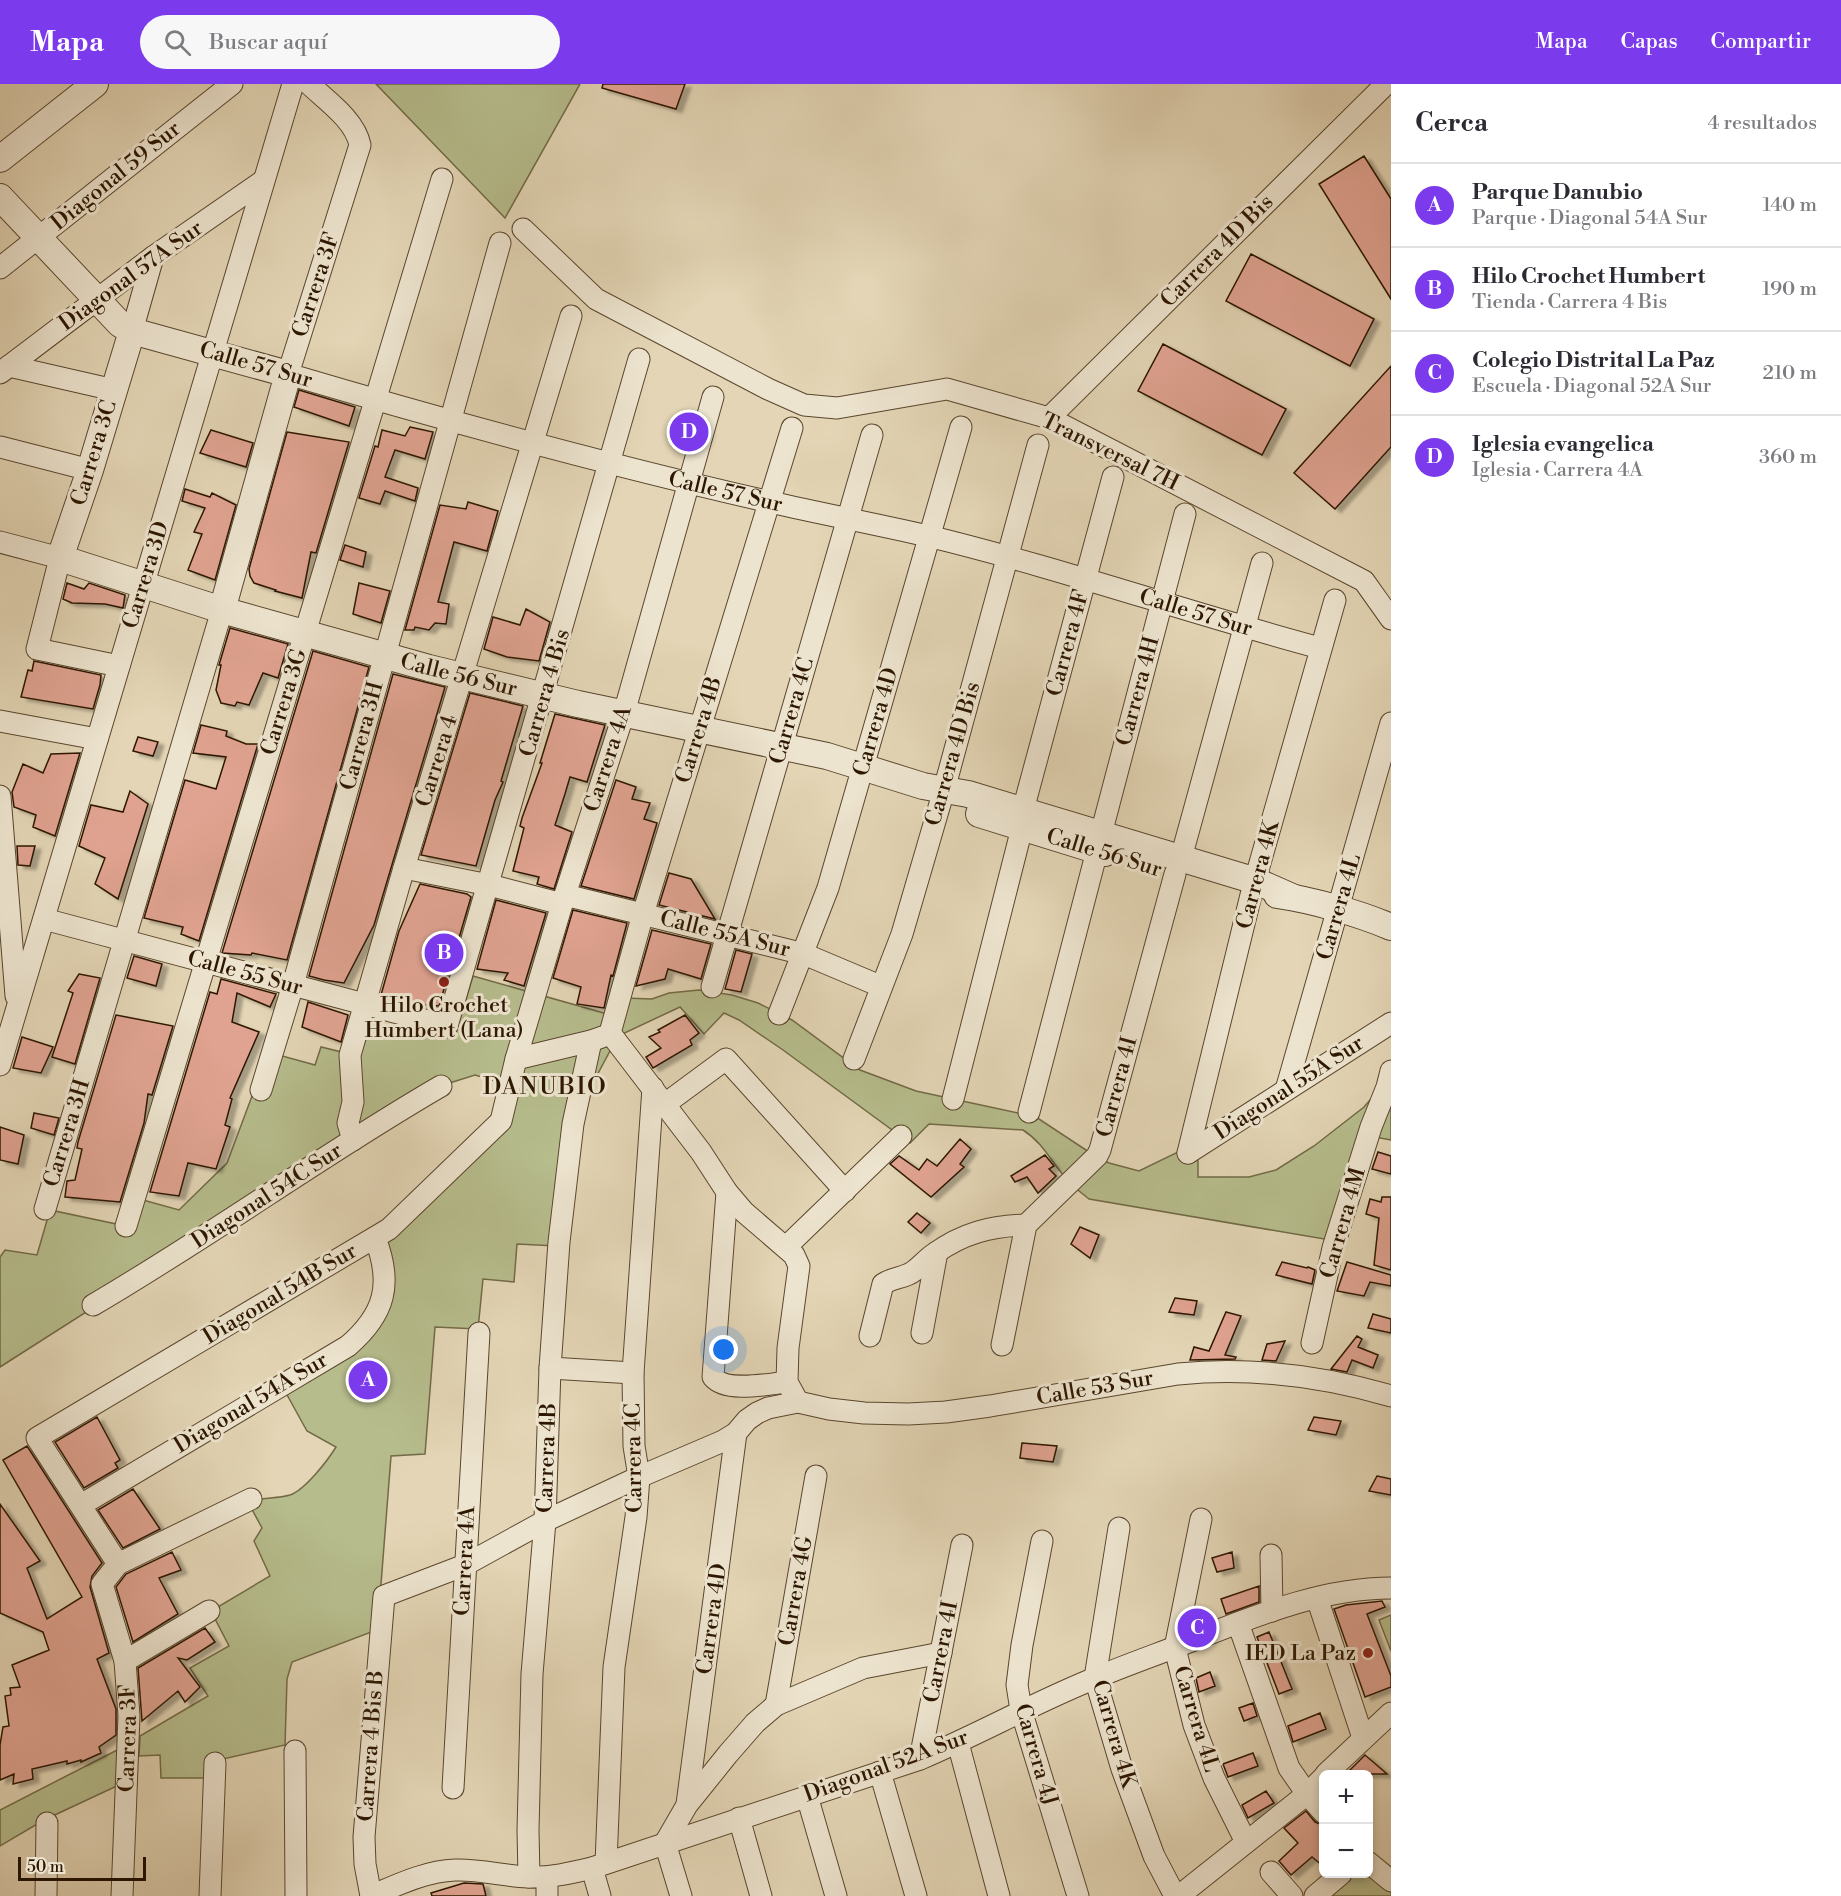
<!DOCTYPE html>
<html lang="es">
<head>
<meta charset="utf-8">
<style>
	body { margin:0; font-family:"Libre Bodoni",serif; background:#f7f7f7; color:#2b2b33 }
	.controls { position:absolute; right:18px; bottom:18px; display:grid; overflow:hidden; border-radius:9px; box-shadow:0 3px 9px #0003 }
	.controls button { width:54px; height:54px; display:grid; place-items:center; padding:0; border:0; border-bottom:2px solid #e1e1e2; background:#fff; color:#2b2b33; font:30px sans-serif }
	.scale { position:absolute; left:18px; bottom:15px; width:128px; box-sizing:border-box; padding-left:6px; border:3px solid #2d1700; border-top:0; font-size:16px; line-height:21px; white-space:nowrap; color:#2d1700; -webkit-text-stroke:4px #ede4cf; paint-order:stroke }
	.you { position:absolute; left:724px; top:1266px; width:21px; height:21px; margin:-15px; border:4px solid #fff; border-radius:50%; background:#1a73e8; box-shadow:0 0 0 9px #1a73e833 }
	.badge { display:grid; place-items:center; width:39px; height:39px; border-radius:50%; background:#7c3aed; color:#fff; font-size:20px; font-weight:700 }
	.pin { position:absolute; translate:-50% -50%; border:3px solid #fff; box-shadow:0 2px 6px #0006 }
	.list { margin:0; padding:0; list-style:none }
	h2 { display:flex; justify-content:space-between; align-items:center; height:78px; margin:0; padding:0 24px; font-size:26px }
	h2 small { font-size:20px; font-weight:400; color:#7c7c81 }
	.list li { display:grid; grid-template-columns:39px 1fr auto; gap:18px; align-items:center; box-sizing:border-box; height:84px; padding:0 24px; border-top:2px solid #e1e1e2 }
	.list b { display:block; font-size:22px; white-space:nowrap }
	.list p { margin:0; font-size:20px; white-space:nowrap; color:#7c7c81 }
	.list em { font-size:20px; font-style:normal; color:#7c7c81 }
	.icon { flex:none; width:33px; height:33px; fill:none; stroke:currentColor; stroke-width:2; stroke-linecap:round; stroke-linejoin:round }
	.map { position:relative; flex:none; width:1391px; height:1812px; overflow:hidden }
	header { display:flex; align-items:center; gap:36px; box-sizing:border-box; height:84px; padding:0 30px; background:#7c3aed; color:#fff }
	header strong { font-size:28px }
	nav { display:flex; gap:33px; margin-inline-start:auto; font-size:21px }
	.search { width:420px; height:54px; background:#f7f7f7; display:flex; align-items:center; gap:15px; box-sizing:border-box; padding:0 21px; border-radius:33px; color:#7c7c81; font-size:22px }
	main { display:flex }
	aside { flex:1; background:#fff }
	.map>svg:first-child { display:block }
</style>
</head>
<body>
<header>
<strong>Mapa</strong>
<div class="search"><svg class="icon" aria-label="search" viewBox="0 0 24 24"><circle cx="10" cy="10" r="6"/><path d="M15 15l6 6"/></svg>Buscar aquí</div>
<nav><a>Mapa</a><a>Capas</a><a>Compartir</a></nav>
</header>
<main>
<div class="map">
<svg width="1391" height="1812" viewBox="0 0 1391 1812">
	<defs>
		<filter id="shadow"><feDropShadow dx="6" dy="3.5" stdDeviation="1.5" flood-color="#0004"/></filter>
	</defs>
	<rect width="100%" height="100%" fill="#e3d5b5"/>
	<filter id="stains"><feTurbulence type="fractalNoise" baseFrequency=".00333" numOctaves="4"/><feColorMatrix values="0 0 0 0 .2 0 0 0 0 .09 0 0 0 0 .02 0 0 0 .5 -.17"/></filter>
	<radialGradient id="worn" r=".72"><stop offset=".6" stop-color="#630" stop-opacity="0"/><stop offset="1" stop-color="#630" stop-opacity=".3"/></radialGradient>
	<!-- green -->
	<path fill="#b6bc8c" stroke="#726a46" stroke-width="1.5" d="M376,0H580L505,134Z
		M473,892L618,933L625,914L652,915L669,909L699,906L732,911L758,919L792,936L860,986L916,1007L1036,1033L1092,1070L1109,1079L1139,1087L1182,1066L1198,1077V1093H1249L1276,1086L1314,1062L1364,1023L1389,994H1391V1056L1364,1051L1330,1156L1089,1115C1083,1110 1076,1105 1071,1100C1053,1082 1045,1060 1023,1046L929,1040L910,1059L783,966L739,936L724,929L704,950L680,923L618,952L571,1040L557,1162L517,1160L514,1198L483,1195L478,1245L435,1243L425,1370L391,1372L380,1513L374,1547L292,1578L287,1595L285,1661L214,1677L212,1694H161L160,1671L139,1672L140,1652L208,1612L190,1584L229,1562L211,1527L270,1492L254,1457L262,1444L248,1418C261,1413 276,1415 290,1411C305,1406 328,1376 336,1363L307,1347L286,1309L371,1250L385,1157L500,1052L509,1001L475,991L440,1002L0,1283V1173L5,1166L37,1171L50,1126L126,1142L132,1113L179,1126L227,1079L255,1004L279,971L315,981L321,963L358,972L368,940L454,955Z
		M1391,1531V1567L1379,1536Z
		M121,1664L119,1701L44,1736L0,1762V1726Z
		M1355,1790H1368L1391,1805V1812H1331Z"/>
	<!-- building -->
	<path fill="#e0a391" stroke="#2d1700" stroke-width="1.5" filter="url(#shadow)" d="M603,0H685L676,25L602,4Z
		M1364,72L1391,115V215L1319,100Z
		M1251,170L1374,235L1350,282L1226,217Z
		M1163,260L1286,325L1262,371L1138,307Z
		M1391,282V363L1335,425L1294,389Z
		M299,306L355,323L349,342L294,323Z
		M410,343L433,348L425,375L395,366L385,393L418,404L415,417L385,407L380,420L359,414L375,362L378,363L382,346L405,352Z
		M211,346L253,359L246,383L200,369Z
		M287,348L349,358L316,469L311,468L302,514L275,507L276,506L254,499L250,492L249,485Z
		M185,405L210,413L212,409L236,421L215,496L188,486L202,450L194,448L205,424L182,417Z
		M468,418L498,427L487,467L454,458L438,518L449,520L446,540L435,539L429,546L415,543L414,546H405L440,421L466,425Z
		M345,461L366,468L363,483L340,476Z
		M67,499L84,505L89,499L125,511L123,524L105,520L72,519L63,515Z
		M359,499L390,507L381,539L353,530Z
		M526,525L550,538L539,577L507,573L484,565L493,533L520,541Z
		M230,544L288,560L278,594L263,589L249,621L237,618L235,622L221,619L216,606L221,581H219Z
		M313,567L369,583L287,876L252,869L251,871L222,869Z
		M34,577L101,591L100,601L93,625L21,613L28,586L32,587Z
		M393,590L445,603L374,841L344,899L324,896L309,892Z
		M470,609L523,622L501,697L503,698L495,716L476,782L421,771Z
		M555,630L605,641L587,698L570,693L565,710L555,741L572,748L554,805L537,800L539,793L513,787L524,744L520,742L522,734L542,679H540Z
		M201,641L227,647L226,652L246,660H258L199,857L181,850L183,843L144,834L185,696L216,705L226,673L193,669Z
		M138,653L158,658L153,672L133,667Z
		M80,669L55,752L33,743L36,731L14,723L12,708L23,680L43,689L51,670Z
		M616,696L636,703L632,715L650,719L644,735L657,739L634,815L581,802Z
		M130,707L148,720L118,815L95,800L105,774L79,762L91,721L123,728Z
		M17,762H35L30,782L18,781Z
		M669,789L691,795L715,835L659,821Z
		M420,800L467,810L471,813L439,922L408,919L381,911L399,847Z
		M496,816L546,829L524,902L504,896L508,889L477,885Z
		M573,826L627,839L613,892L611,891L604,924L577,920L581,903L553,894Z
		M652,846L711,860L701,895L668,885L665,895L636,902Z
		M736,866L752,870L741,908L725,905Z
		M134,872L162,880L156,902L127,894Z
		M79,890L100,894L75,980L52,973L73,909L68,907Z
		M221,895L276,910L270,923L237,909L232,938L259,948L230,1014L232,1015L225,1041L230,1043L216,1085L188,1079L179,1112L150,1108L210,908L217,910Z
		M308,918L348,931L341,958L302,943Z
		M116,931L173,942L152,1011L148,1010L144,1039L120,1118L65,1113L67,1097L75,1096L82,1065L77,1064L78,1058Z
		M685,931L699,949L690,956L692,961L653,984L646,973L661,964L649,953L660,948L658,946Z
		M22,953L53,963L41,989L13,984Z
		M34,1029L59,1034L54,1051L31,1044Z
		M0,1043L24,1051L18,1080L0,1076Z
		M960,1055L971,1065L960,1080L964,1083L931,1113L890,1080L899,1072L919,1086L927,1075L937,1082Z
		M1378,1068L1391,1072V1090L1372,1085Z
		M1045,1071L1054,1082L1049,1085L1056,1092L1038,1109L1027,1093L1015,1098L1011,1092Z
		M1382,1113H1391V1186L1374,1181L1379,1134L1366,1130L1370,1115L1381,1118Z
		M917,1129L930,1139L921,1149L908,1138Z
		M1080,1143L1099,1151L1090,1174L1071,1160Z
		M1282,1178L1307,1184L1308,1183L1315,1186L1312,1200L1276,1191Z
		M1347,1178L1391,1191V1202L1370,1198L1364,1212L1337,1207Z
		M1175,1214L1197,1217L1194,1231L1169,1228Z
		M1226,1228L1241,1232L1225,1271L1236,1273L1235,1275L1190,1276L1194,1263L1209,1267Z
		M1373,1230L1391,1235V1249L1368,1244Z
		M1357,1252L1362,1255L1358,1263L1378,1271L1373,1284L1352,1276L1347,1288L1331,1285Z
		M1285,1257L1276,1277L1262,1276L1267,1260Z
		M97,1333L120,1376L115,1379L118,1384L84,1404L55,1358Z
		M1314,1333L1341,1337L1336,1351L1308,1346Z
		M1022,1359L1057,1362L1053,1378L1020,1374Z
		M27,1362L102,1479L92,1492L90,1503L109,1569L97,1575L116,1625V1651L99,1663L101,1669L81,1678V1676L67,1680V1677L32,1685L33,1695L13,1700L14,1690L0,1696V1661L3,1643L9,1642L5,1612L11,1611L10,1604L20,1603L12,1581L49,1566L43,1548L0,1529V1420L40,1477L27,1484L47,1535L82,1513L3,1376Z
		M1377,1392L1391,1395V1411L1369,1407Z
		M133,1405L160,1445L123,1464L98,1426Z
		M172,1468L181,1486L159,1494L178,1530L133,1558L116,1503L126,1490Z
		M1232,1468L1234,1484L1217,1488L1212,1474Z
		M1259,1502V1518L1226,1530L1221,1515Z
		M1382,1517L1385,1523L1367,1530L1391,1592V1603L1365,1613L1334,1525L1346,1521Z
		M205,1544L215,1558L187,1576L178,1574L200,1603L185,1618L178,1607L142,1637L138,1584Z
		M1269,1548L1292,1605L1279,1610L1257,1553Z
		M1210,1588L1215,1602L1199,1608L1196,1594Z
		M1253,1619L1257,1632L1244,1637L1239,1624Z
		M1320,1629L1326,1645L1293,1658L1288,1642Z
		M1253,1669L1258,1682L1228,1693L1223,1680Z
		M1365,1671L1387,1690H1346Z
		M1266,1707L1274,1719L1248,1734L1242,1721Z
		M1306,1727L1315,1738L1323,1741V1782L1312,1773L1291,1791L1279,1777L1298,1759L1284,1744Z
		M464,1799L483,1800L486,1812H432L431,1809Z"/>
	<g fill="none" stroke-linecap="round" stroke-linejoin="round">
		<defs>
			<g id="minor">
				<path id="s1" d="M309,0C327,17 355,36 360,61L288,290C447,337 608,381 770,418C823,430 875,440 928,452C1060,484 1189,529 1320,564"/>
				<path d="M523,145L596,215L768,305L804,321L837,324L947,305L1049,334L1364,497L1391,535"/>
				<path d="M0,184L232,0"/>
				<path d="M132,247L153,173"/>
				<path d="M9,282L114,306"/>
				<path d="M0,289L153,173L263,97"/>
				<path d="M1049,334L1386,0"/>
				<path d="M0,363L90,386"/>
				<path d="M0,458L60,474L37,565L119,582"/>
				<path d="M0,637L97,655"/>
				<path d="M0,712L16,912"/>
				<path d="M1023,726L1113,393"/>
				<path d="M1101,750L1185,430"/>
				<path d="M1181,774L1262,479"/>
				<path d="M404,784L489,801L562,820"/>
				<path d="M565,811L804,870L880,902"/>
				<path d="M44,835L447,942L639,275"/>
				<path d="M712,903L872,351"/>
				<path d="M779,930L828,804L961,343"/>
				<path d="M610,949L643,830L792,344"/>
				<path d="M610,949L701,1068L727,1108L744,1128L794,1171L799,1182L788,1264L787,1298L798,1318"/>
				<path d="M516,975L591,957L602,953"/>
				<path d="M854,975L902,850L942,713L1038,361"/>
				<path d="M0,981L293,0"/>
				<path d="M261,1006L293,901L500,159"/>
				<path d="M1286,1006L1391,639"/>
				<path d="M953,1015L1022,744"/>
				<path d="M665,1020L726,975L845,1107"/>
				<path d="M1029,1028L1097,767"/>
				<path d="M353,1056L348,1039L353,1018L350,971L404,784L571,232"/>
				<path d="M1188,1069L1252,807L1335,516"/>
				<path d="M1188,1069L1391,939"/>
				<path d="M727,1108L713,1293C726,1309 768,1300 787,1298"/>
				<path d="M45,1125L222,526"/>
				<path d="M126,1142L442,95"/>
				<path d="M786,1163L901,1052"/>
				<path d="M93,1221C211,1152 322,1071 441,1002"/>
				<path d="M922,1249L937,1168"/>
				<path d="M870,1252L883,1200C894,1193 899,1195 909,1190C918,1186 925,1176 934,1170C963,1149 991,1142 1026,1141"/>
				<path d="M1312,1259L1333,1164L1371,1043L1387,1003L1391,987"/>
				<path d="M1002,1261L1026,1141L1097,1072L1100,1066L1175,790"/>
				<path d="M550,1284L633,1289"/>
				<path d="M81,1421L348,1262C385,1230 393,1200 375,1154"/>
				<path d="M1201,1435L1175,1564L1194,1641L1214,1694L1246,1758"/>
				<path d="M1119,1444L1095,1594L1122,1685L1154,1772L1175,1812"/>
				<path d="M1042,1457L1022,1561L1017,1601L1021,1626L1078,1812"/>
				<path d="M1271,1471L1272,1527"/>
				<path d="M118,1480L37,1354L389,1145L501,1037L516,975L562,820L624,629L713,313"/>
				<path d="M1317,1514L1363,1654"/>
				<path d="M1238,1539L1289,1684L1307,1710L1324,1729"/>
				<path d="M125,1577L209,1527"/>
				<path d="M776,1621L816,1392"/>
				<path d="M958,1659L999,1812"/>
				<path d="M295,1667L296,1812"/>
				<path d="M920,1675L962,1461"/>
				<path d="M880,1688L916,1812"/>
				<path d="M1326,1690L1391,1629"/>
				<path d="M453,1704L479,1249"/>
				<path d="M807,1712L836,1812"/>
				<path d="M687,1720L736,1349"/>
				<path d="M739,1734L761,1812"/>
				<path d="M1368,1778L1391,1797"/>
				<path d="M606,1779L614,1583L636,1433L639,1393L634,1362L633,1289L653,1004"/>
				<path d="M592,1784L600,1812"/>
				<path d="M1271,1788L1292,1812"/>
				<path d="M529,1793L528,1746L532,1590L545,1437L550,1284L559,1158L573,1040L591,957"/>
				<path d="M46,1812L47,1739"/>
				<path id="s2" d="M122,1812L129,1632L125,1577L102,1500L118,1480L251,1415"/>
				<path d="M210,1812L215,1679"/>
				<path d="M371,1812L365,1780L364,1753L384,1512L465,1481L545,1437L639,1393L723,1357L736,1349L747,1336L757,1329L768,1324L798,1318L829,1325L864,1329L908,1330L946,1328L990,1322L1178,1290C1249,1283 1323,1292 1391,1312"/>
				<path d="M371,1812C397,1801 426,1787 455,1786C479,1785 504,1792 528,1793C550,1794 571,1789 592,1784L920,1675C979,1650 1034,1619 1093,1595C1128,1580 1164,1568 1199,1554C1260,1530 1324,1504 1391,1504"/>
				<path d="M547,1812V1793"/>
				<path d="M681,1812L665,1759L687,1721L728,1670L755,1639L776,1621L863,1584L941,1569"/>
				<path d="M1179,1812L1307,1710L1324,1693"/>
				<path d="M1315,1812L1341,1790"/>
			</g>
			<g id="tertiary">
				<path d="M0,75L95,0"/>
				<path d="M0,113L120,240L132,247L288,290L222,526"/>
				<path id="s3" d="M132,247L90,386L60,474L222,526L429,584L578,620L827,672L923,702L968,710L1256,797L1292,813"/>
				<path d="M979,730L1105,769"/>
				<path d="M1277,811C1312,816 1358,829 1391,843"/>
			</g>
		</defs>
		<!-- minor casing -->
		<use href="#minor" stroke="#5a462d" stroke-width="23"/>
		<!-- tertiary casing -->
		<use href="#tertiary" stroke="#5a462d" stroke-width="28"/>
		<!-- minor -->
		<use href="#minor" stroke="#ede4cf" stroke-width="21"/>
		<!-- tertiary -->
		<use href="#tertiary" stroke="#ede4cf" stroke-width="26"/>
	</g>
	<!-- markers -->
	<g fill="#8f2418" stroke="#ede4cf" stroke-width="2">
		<circle cx="444" cy="898" r="6"/>
		<circle cx="1368" cy="1569" r="6"/>
	</g>
	<g text-anchor="middle" dominant-baseline="central" stroke-width="6" stroke-linejoin="round" paint-order="stroke">
		<!-- street labels -->
		<g font-size="22" fill="#2d1700" stroke="#ede4cf">
			<text transform="translate(116 92) rotate(-39)">Diagonal 59 Sur</text>
			<text transform="translate(1217 167) rotate(-45)">Carrera 4D Bis</text>
			<text transform="translate(131 192) rotate(-36)">Diagonal 57A Sur</text>
			<text transform="translate(316 201) rotate(-72)">Carrera 3F</text>
			<text transform="translate(256 281) rotate(16)">Calle 57 Sur</text>
			<text transform="translate(1110 368) rotate(26)">Transversal 7H</text>
			<text transform="translate(94 369) rotate(-73)">Carrera 3C</text>
			<text stroke="none"><textPath href="#s1" startOffset="774">Calle 57 Sur</textPath></text>
			<text transform="translate(146 491) rotate(-73)">Carrera 3D</text>
			<text stroke="none"><textPath href="#s1" startOffset="1260">Calle 57 Sur</textPath></text>
			<text transform="translate(1068 559) rotate(-75)">Carrera 4F</text>
			<text stroke="none"><textPath href="#s3" startOffset="654">Calle 56 Sur</textPath></text>
			<text transform="translate(1138 607) rotate(-75)">Carrera 4H</text>
			<text transform="translate(545 609) rotate(-74)">Carrera 4 Bis</text>
			<text transform="translate(284 618) rotate(-73)">Carrera 3G</text>
			<text transform="translate(792 627) rotate(-74)">Carrera 4C</text>
			<text transform="translate(876 638) rotate(-74)">Carrera 4D</text>
			<text transform="translate(699 646) rotate(-73)">Carrera 4B</text>
			<text transform="translate(362 652) rotate(-75)">Carrera 3H</text>
			<text transform="translate(953 670) rotate(-74)">Carrera 4D Bis</text>
			<text transform="translate(608 675) rotate(-72)">Carrera 4A</text>
			<text transform="translate(437 677) rotate(-73)">Carrera 4</text>
			<text transform="translate(1104 769) rotate(17)">Calle 56 Sur</text>
			<text transform="translate(1258 791) rotate(-75)">Carrera 4K</text>
			<text transform="translate(1339 823) rotate(-74)">Carrera 4L</text>
			<text transform="translate(725 850) rotate(14)">Calle 55A Sur</text>
			<text transform="translate(245 889) rotate(15)">Calle 55 Sur</text>
			<text transform="translate(1117 1003) rotate(-75)">Carrera 4I</text>
			<text transform="translate(1289 1004) rotate(-33)">Diagonal 55A Sur</text>
			<text transform="translate(67 1049) rotate(-73)">Carrera 3H</text>
			<text transform="translate(267 1112) rotate(-33)">Diagonal 54C Sur</text>
			<text transform="translate(1343 1139) rotate(-74)">Carrera 4M</text>
			<text transform="translate(280 1210) rotate(-31)">Diagonal 54B Sur</text>
			<text transform="translate(1095 1304) rotate(-10)">Calle 53 Sur</text>
			<text transform="translate(251 1319) rotate(-31)">Diagonal 54A Sur</text>
			<text transform="translate(547 1374) rotate(-88)">Carrera 4B</text>
			<text transform="translate(634 1374) rotate(-91)">Carrera 4C</text>
			<text transform="translate(465 1477) rotate(-87)">Carrera 4A</text>
			<text transform="translate(796 1507) rotate(-80)">Carrera 4G</text>
			<text transform="translate(712 1535) rotate(-82)">Carrera 4D</text>
			<text transform="translate(941 1568) rotate(-79)">Carrera 4I</text>
			<text transform="translate(1196 1635) rotate(73)">Carrera 4L</text>
			<text transform="translate(1114 1650) rotate(74)">Carrera 4K</text>
			<text stroke="none"><textPath href="#s2" startOffset="158">Carrera 3F</textPath></text>
			<text transform="translate(371 1662) rotate(-86)">Carrera 4 Bis B</text>
			<text transform="translate(1036 1671) rotate(74)">Carrera 4J</text>
			<text transform="translate(886 1682) rotate(-20)">Diagonal 52A Sur</text>
		</g>
		<!-- poi labels -->
		<g font-size="22" fill="#2d1700" stroke="#ede4cf">
			<text x="444" y="921">Hilo Crochet<tspan x="444" dy="25">Humbert (Lana)</tspan></text>
			<text x="1356" y="1569" text-anchor="end">IED La Paz</text>
		</g>
		<!-- neighbourhood labels -->
		<g font-size="24" letter-spacing="1.5" fill="#2d1700" stroke="#ede4cf">
			<text x="545" y="1003">DANUBIO</text>
		</g>
	</g>
	<rect width="100%" height="100%" filter="url(#stains)"/>
	<rect width="100%" height="100%" fill="url(#worn)"/>
</svg>
<div class="controls">
<button>+</button>
<button>−</button>
</div>
<div class="scale">50 m</div>
<div class="you"></div>
<div class="pin badge" style="left:368px;top:1296px">A</div>
<div class="pin badge" style="left:444px;top:869px">B</div>
<div class="pin badge" style="left:1197px;top:1544px">C</div>
<div class="pin badge" style="left:689px;top:348px">D</div>
</div>
<aside>
<h2>Cerca<small>4 resultados</small></h2>
<ul class="list">
<li><span class="badge">A</span><div><b>Parque Danubio</b><p>Parque · Diagonal 54A Sur</p></div><em>140 m</em></li>
<li><span class="badge">B</span><div><b>Hilo Crochet Humbert</b><p>Tienda · Carrera 4 Bis</p></div><em>190 m</em></li>
<li><span class="badge">C</span><div><b>Colegio Distrital La Paz</b><p>Escuela · Diagonal 52A Sur</p></div><em>210 m</em></li>
<li><span class="badge">D</span><div><b>Iglesia evangelica</b><p>Iglesia · Carrera 4A</p></div><em>360 m</em></li>
</ul>
</aside>
</main>
</body>
</html>
